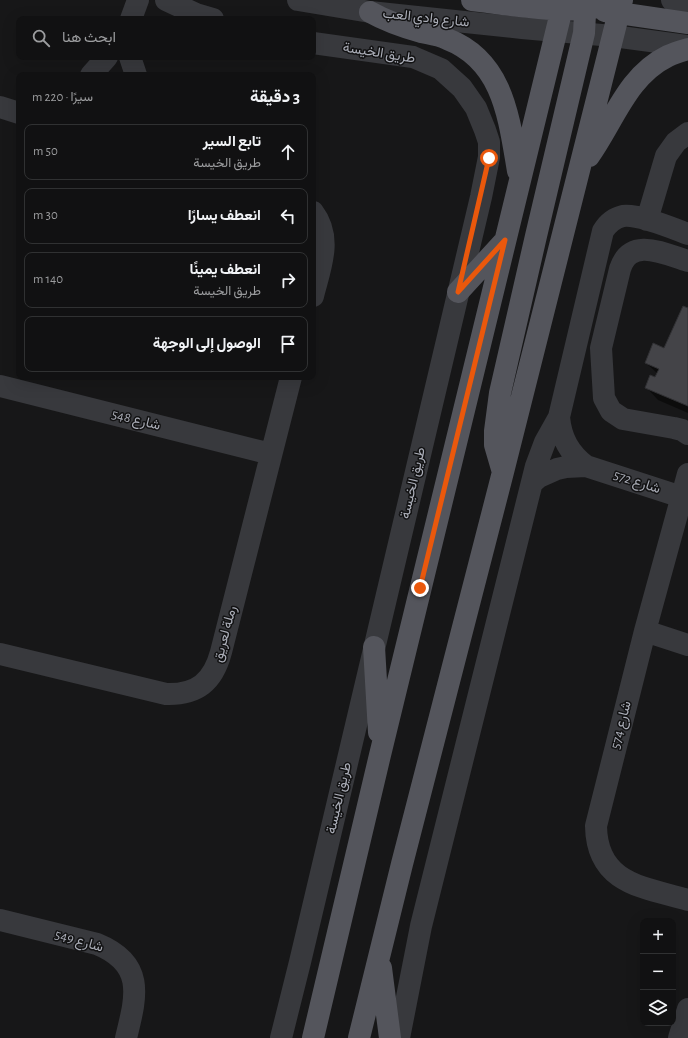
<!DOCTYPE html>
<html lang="ar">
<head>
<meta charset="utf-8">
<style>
	body { margin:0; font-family:"Alegreya Sans",Vazirmatn,sans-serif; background:#1a1a1b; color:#f1f3f6; direction:rtl }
	.controls { position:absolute; right:12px; bottom:12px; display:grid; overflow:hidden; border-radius:8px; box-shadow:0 4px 16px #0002 }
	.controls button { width:36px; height:36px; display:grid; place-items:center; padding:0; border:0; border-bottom:1px solid #303132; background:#111112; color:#f1f3f6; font:20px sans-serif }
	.stop { position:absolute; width:12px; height:12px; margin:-9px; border:3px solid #ea580c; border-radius:50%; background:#fff }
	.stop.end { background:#ea580c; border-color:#fff; box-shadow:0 1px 4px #0008 }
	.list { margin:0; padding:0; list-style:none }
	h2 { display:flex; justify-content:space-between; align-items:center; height:52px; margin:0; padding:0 16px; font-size:17px }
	h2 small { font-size:13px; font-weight:400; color:#9c9d9f }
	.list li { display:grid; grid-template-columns:26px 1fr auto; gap:12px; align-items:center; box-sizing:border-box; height:56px; margin:0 8px 8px; padding:0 8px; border:1px solid #303132; border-radius:8px }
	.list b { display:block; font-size:15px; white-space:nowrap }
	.list p { margin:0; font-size:13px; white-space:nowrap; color:#9c9d9f }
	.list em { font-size:13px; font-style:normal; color:#9c9d9f }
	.icon { flex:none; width:22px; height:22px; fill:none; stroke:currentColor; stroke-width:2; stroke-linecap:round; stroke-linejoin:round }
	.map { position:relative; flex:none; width:688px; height:1038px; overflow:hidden; direction:ltr }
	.search { position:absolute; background:#111112; box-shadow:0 4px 16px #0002; left:16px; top:16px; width:300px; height:44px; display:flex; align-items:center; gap:10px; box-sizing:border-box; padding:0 14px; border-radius:8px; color:#9c9d9f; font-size:15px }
	.panel { position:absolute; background:#111112; box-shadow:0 4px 16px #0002; left:16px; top:72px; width:300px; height:308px; border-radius:8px; direction:rtl }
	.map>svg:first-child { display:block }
</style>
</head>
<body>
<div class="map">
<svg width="688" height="1038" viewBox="0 0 688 1038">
	<rect width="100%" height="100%" fill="#171718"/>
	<!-- shadow -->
	<path fill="#0007" d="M688,310V413L658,400L646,387L656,379L658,374L646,363L665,350Z"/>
	<!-- building -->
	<path fill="#444448" stroke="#313134" d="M683,306L688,308V406L645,388L650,375L655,377L659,369L645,363L653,343L664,348Z"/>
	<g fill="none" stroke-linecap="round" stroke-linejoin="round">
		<!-- minor -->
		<path stroke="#38393d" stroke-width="22" d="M166,0L196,14L213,19
			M298,0L370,12L522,28L613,36L688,46
			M672,0L688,3
			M131,19L138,0
			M130,57L136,75
			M91,75L107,57
			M0,107L19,113
			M313,212C333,238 320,268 313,296
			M647,220L666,156L676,142L688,133
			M688,261C664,254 631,236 620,269L601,348L604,398L611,411L623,419L674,428L682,430L688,434
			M0,386L271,454
			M559,417C561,438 569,453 586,466
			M688,474L645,631L596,826C597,884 643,887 688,900
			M532,483L539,477L557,469L566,467L586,466L688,499
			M645,631L688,645
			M0,654L166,694C197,695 213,682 221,652L291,377
			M0,920L97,944C146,964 136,997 126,1038
			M281,1038L300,962L481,197L489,157V142L485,130L476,108L462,88L441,69L413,57L313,43
			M399,1038L421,926L536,466L545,442L559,417L603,231C608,223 614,218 623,216C639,214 672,228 688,234
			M679,1038L688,1009"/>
		<!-- major -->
		<path stroke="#54555c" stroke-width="22" d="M472,0C509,4 586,19 617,0
			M605,11L688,23
			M370,12C386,21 403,27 421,32C430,34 439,35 447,39C504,61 509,119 518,171
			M589,156C614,121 627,76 668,56C674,53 681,51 688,49
			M458,292L503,243
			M502,469L495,445V431L500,393L536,236L584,33L585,14L581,0
			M374,647L379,732
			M381,968L390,1038
			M313,1038L380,755L564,0
			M359,1038L402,864L503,472L622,0"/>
	</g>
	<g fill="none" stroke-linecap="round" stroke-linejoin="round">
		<!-- route -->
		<path stroke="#ea580c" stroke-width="5" d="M420,588L505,240L458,292L489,158"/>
	</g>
	<g text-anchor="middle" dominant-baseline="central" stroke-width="3" stroke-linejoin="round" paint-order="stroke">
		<!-- street labels -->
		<g font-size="14" fill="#aaadb7" stroke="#121213">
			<text transform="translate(426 18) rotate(6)">شارع وادي العب</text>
			<text transform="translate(379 53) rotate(9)">طريق الخيسة</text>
			<text transform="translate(136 420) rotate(14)">شارع 548</text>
			<text transform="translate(637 482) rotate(18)">شارع 572</text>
			<text transform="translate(413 483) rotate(-77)">طريق الخيسة</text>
			<text transform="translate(225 634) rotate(-75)">رملة لعريق</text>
			<text transform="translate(621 725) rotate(-76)">شارع 574</text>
			<text transform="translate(339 798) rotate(-77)">طريق الخيسة</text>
			<text transform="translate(79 941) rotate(16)">شارع 549</text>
		</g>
	</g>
</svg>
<div class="controls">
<button>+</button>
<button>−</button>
<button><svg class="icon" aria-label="layers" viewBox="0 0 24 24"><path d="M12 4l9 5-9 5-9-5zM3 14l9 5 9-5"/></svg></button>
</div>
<div class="stop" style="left:489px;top:158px"></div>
<div class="stop end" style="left:420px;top:588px"></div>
<div class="search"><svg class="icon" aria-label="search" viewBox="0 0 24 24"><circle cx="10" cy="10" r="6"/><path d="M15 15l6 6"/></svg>ابحث هنا</div>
<section class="panel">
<h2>3 دقيقة<small>سيرًا · 220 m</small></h2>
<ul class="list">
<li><svg class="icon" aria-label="ahead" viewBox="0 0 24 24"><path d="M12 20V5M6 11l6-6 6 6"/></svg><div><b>تابع السير</b><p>طريق الخيسة</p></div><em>50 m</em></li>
<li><svg class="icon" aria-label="left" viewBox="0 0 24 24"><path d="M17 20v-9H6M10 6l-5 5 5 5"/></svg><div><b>انعطف يسارًا</b></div><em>30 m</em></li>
<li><svg class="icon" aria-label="right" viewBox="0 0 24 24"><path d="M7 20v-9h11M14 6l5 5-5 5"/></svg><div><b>انعطف يمينًا</b><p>طريق الخيسة</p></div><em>140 m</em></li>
<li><svg class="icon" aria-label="arrive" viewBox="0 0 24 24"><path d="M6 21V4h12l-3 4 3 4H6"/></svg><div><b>الوصول إلى الوجهة</b></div></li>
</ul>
</section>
</div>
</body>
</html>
